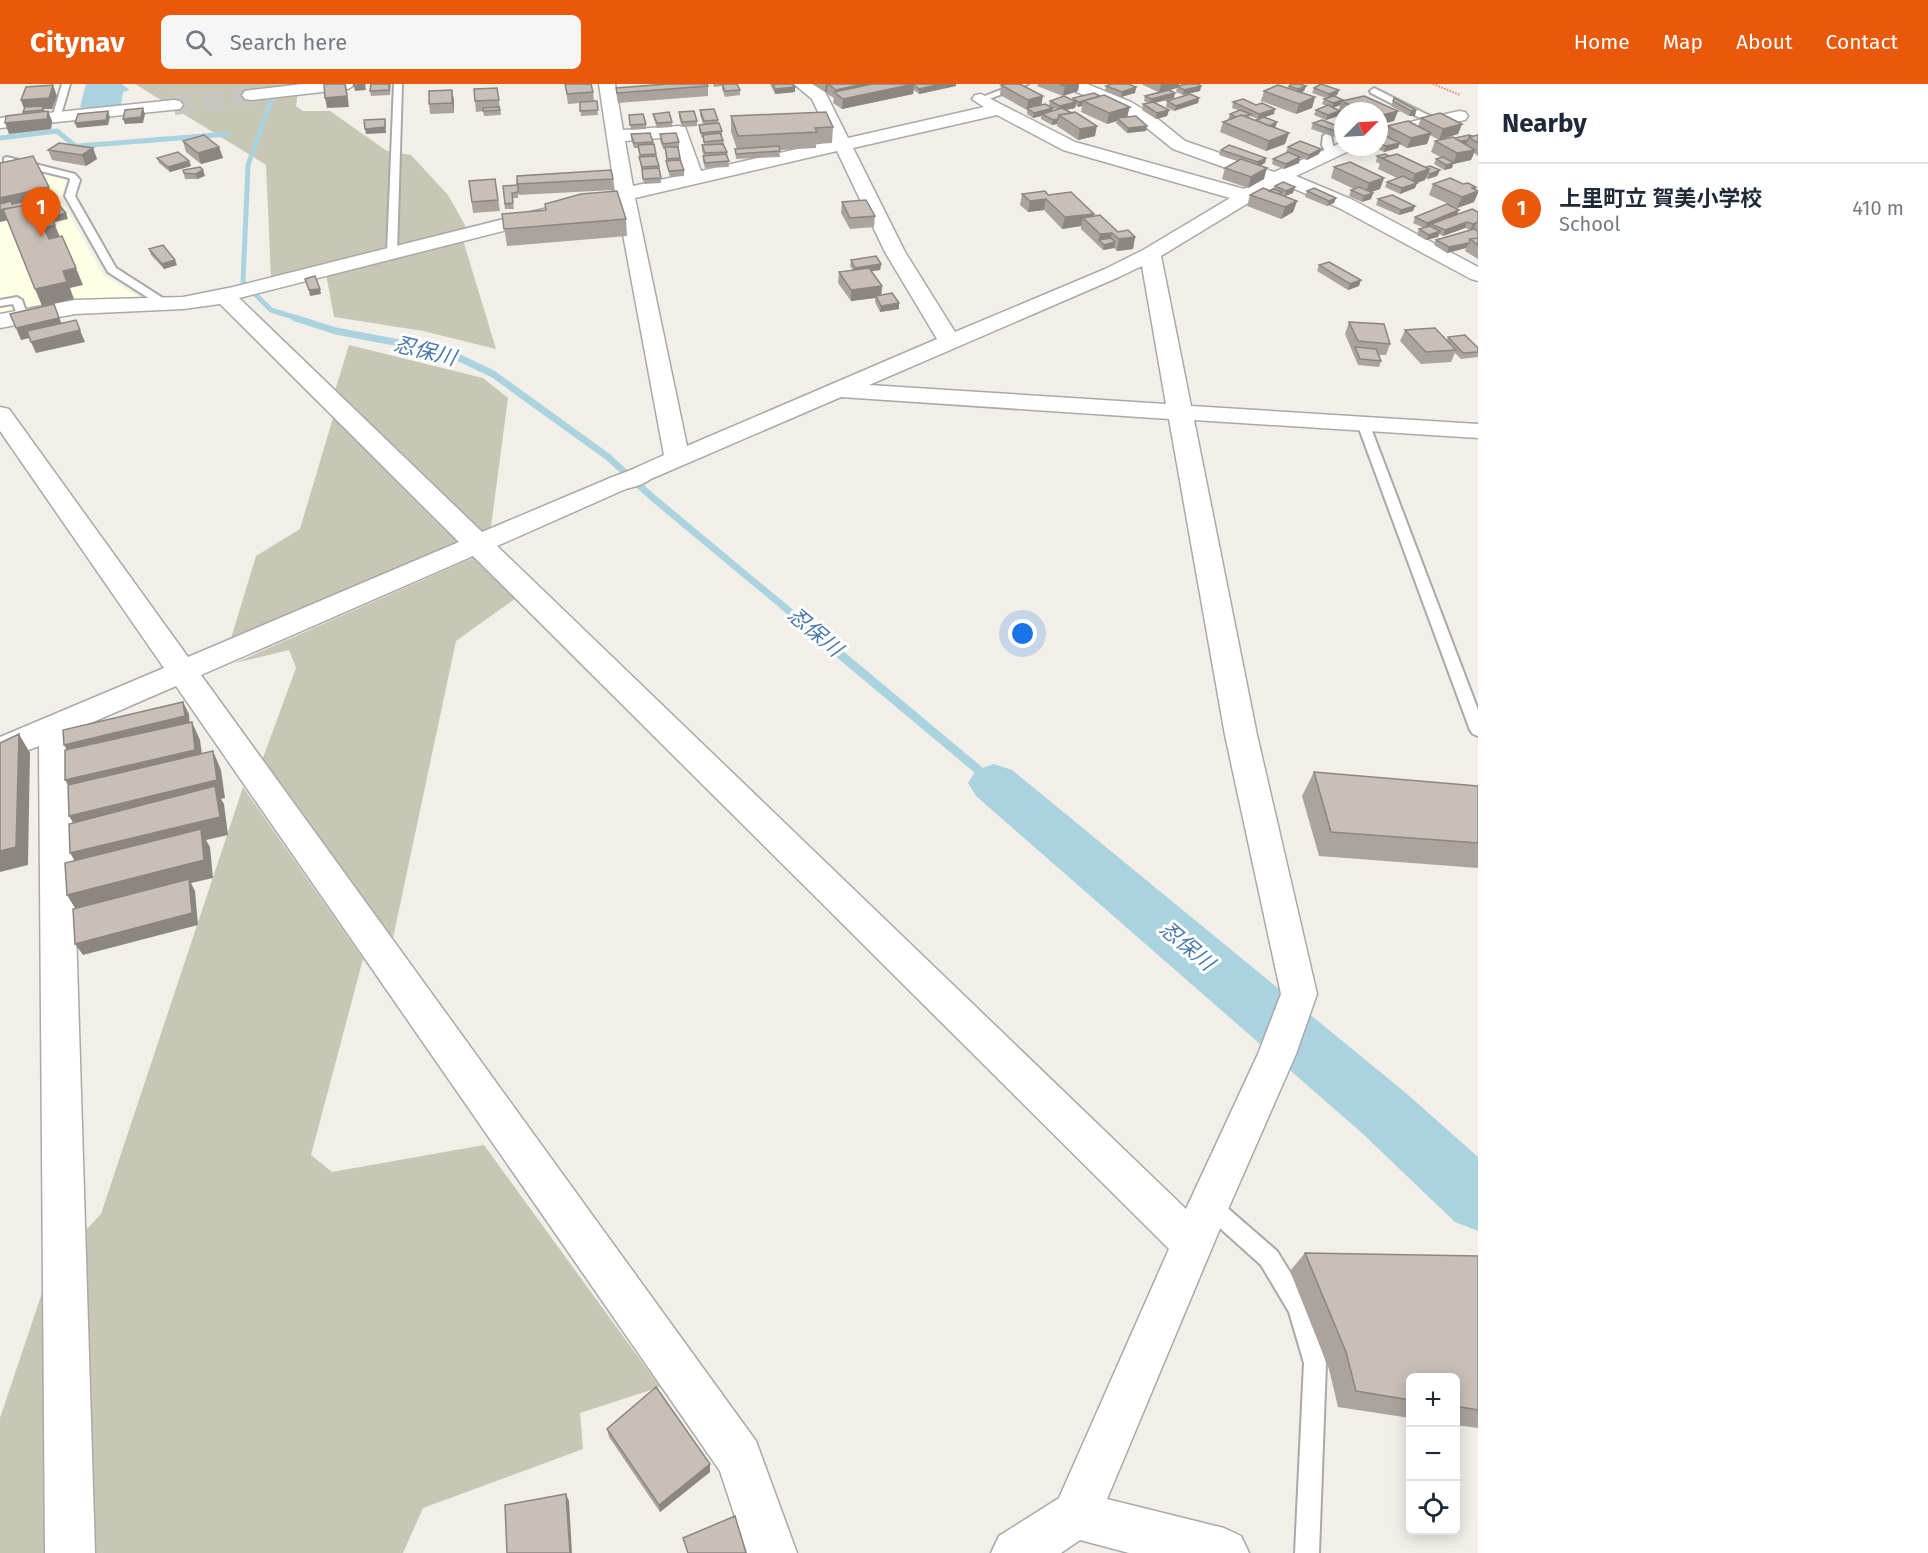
<!DOCTYPE html>
<html lang="en">
<head>
<meta charset="utf-8">
<style>
	body { margin:0; font-family:"Fira Sans","Noto Sans JP",sans-serif; background:#f6f6f7; color:#1f2937 }
	.controls { position:absolute; right:18px; bottom:18px; display:grid; overflow:hidden; border-radius:9px; box-shadow:0 3px 15px #0003 }
	.controls button { width:54px; height:54px; display:grid; place-items:center; padding:0; border:0; border-bottom:2px solid #e0e1e3; background:#fff; color:#1f2937; font:30px sans-serif }
	.compass { position:absolute; left:1334px; top:18px; width:54px; height:54px; border-radius:50%; background:#fff; box-shadow:0 3px 15px #0003; rotate:66deg }
	.you { position:absolute; left:1023px; top:550px; width:21px; height:21px; margin:-15px; border:4px solid #fff; border-radius:50%; background:#1a73e8; box-shadow:0 0 0 9px #1a73e833 }
	.badge { display:grid; place-items:center; width:39px; height:39px; border-radius:50%; background:#ea580c; color:#fff; font-size:20px; font-weight:700 }
	.pin { position:absolute; translate:-50% -50px; filter:drop-shadow(0 2px 3px #0008) }
	.pin::after { content:''; position:absolute; top:32px; width:21px; height:18px; background:inherit; clip-path:polygon(0 0,100% 0,50% 100%) }
	.list { margin:0; padding:0; list-style:none }
	h2 { display:flex; justify-content:space-between; align-items:center; height:78px; margin:0; padding:0 24px; font-size:26px }
	h2 small { font-size:20px; font-weight:400; color:#747a83 }
	.list li { display:grid; grid-template-columns:39px 1fr auto; gap:18px; align-items:center; box-sizing:border-box; height:90px; padding:0 24px; border-top:2px solid #e0e1e3 }
	.list b { display:block; font-size:22px; white-space:nowrap }
	.list p { margin:0; font-size:20px; white-space:nowrap; color:#747a83 }
	.list em { font-size:20px; font-style:normal; color:#747a83 }
	.icon { flex:none; width:33px; height:33px; fill:none; stroke:currentColor; stroke-width:2; stroke-linecap:round; stroke-linejoin:round }
	.map { position:relative; flex:none; width:1478px; height:1469px; overflow:hidden }
	header { display:flex; align-items:center; gap:36px; box-sizing:border-box; height:84px; padding:0 30px; background:#ea580c; color:#fff }
	header strong { font-size:28px }
	nav { display:flex; gap:33px; margin-inline-start:auto; font-size:21px }
	.search { width:420px; height:54px; background:#f6f6f7; display:flex; align-items:center; gap:15px; box-sizing:border-box; padding:0 21px; border-radius:9px; color:#747a83; font-size:22px }
	main { display:flex }
	aside { flex:1; background:#fff }
	.map>svg:first-child { display:block }
</style>
</head>
<body>
<header>
<strong>Citynav</strong>
<div class="search"><svg class="icon" aria-label="search" viewBox="0 0 24 24"><circle cx="10" cy="10" r="6"/><path d="M15 15l6 6"/></svg>Search here</div>
<nav><a>Home</a><a>Map</a><a>About</a><a>Contact</a></nav>
</header>
<main>
<div class="map">
<svg width="1478" height="1469" viewBox="0 0 1478 1469">
	<rect width="100%" height="100%" fill="#f2efe9"/>
	<!-- education -->
	<path fill="#ffffe5" d="M0,78L60,91L66,96L61,115L103,191L146,217L0,233Z"/>
	<!-- construction -->
	<path fill="#c7c7b4" d="M135,0H293L298,8L296,22L303,27H330L387,67L411,71L448,111L467,145L271,193L266,81Z
		M463,156L496,265L423,247L334,233L326,190Z
		M349,261L483,294L508,314L490,450L479,452L334,310Z
		M333,334L459,457L458,463L229,561L256,472L300,445Z
		M477,472L516,514L456,557L393,854L260,682L296,584L289,566L235,579Z
		M243,703L363,875L311,1071L332,1088L484,1061L660,1303L580,1329L583,1365L423,1424L403,1469H94L85,1147L101,1130Z
		M43,1206L50,1469H0V1334Z"/>
	<!-- water -->
	<path fill="#aad3df" d="M86,0H122L130,6L123,8L121,21L83,24L80,23Z"/>
	<g fill="none" stroke-linecap="round" stroke-linejoin="round">
		<!-- stream-far2 -->
		<path stroke="#aad3df" stroke-width="5" d="M272,14L248,81L243,198L271,226L300,235
			M0,54L57,47L75,62H79L228,50"/>
		<!-- stream-far1 -->
		<path stroke="#aad3df" stroke-width="7" d="M295,234L336,247L447,268L493,290L608,373L652,413L807,542"/>
		<!-- stream -->
		<path stroke="#aad3df" stroke-width="9" d="M805,541L994,699"/>
		<!-- river -->
		<path fill="#aad3df" fill-rule="evenodd" d="M994,680L1012,686L1407,1010L1478,1073V1147L1455,1138L1363,1050L976,712L968,699L976,686Z"/>
		<!-- minor-tunnel -->
		<path stroke="#c8c6c1" stroke-width="20" stroke-dasharray="20 10" stroke-linecap="butt" d="M174,21L251,11"/>
		<defs>
			<path id="service" d="M62,0H70L60,34L56,37L52,34Z
				M394,0H402L397,168L392,171L387,168Z
				M1016,0H1028L984,17L977,15Z
				M1374,4L1438,36L1439,38L1432,40L1371,9L1370,7Z
				M1327,49L1331,52L1335,69L1330,72L1327,71L1322,61L1323,52Z
				M7,73L75,90L80,96L75,112L116,184L169,218V222H161L108,188L65,112L70,96L69,94L4,78V74Z
				M17,213L22,216L28,233L27,235H19L13,220L0,222V216Z
				M1363,335L1369,339L1478,626V652L1473,650L1470,646L1357,339Z
				M1209,1111L1216,1114L1277,1167L1307,1216L1326,1279L1319,1469H1295L1304,1279L1289,1228L1261,1181L1202,1128L1199,1121L1202,1114Z"/>
			<path id="minor" d="M303,0H356L348,5L251,16L245,15L242,11L245,7L251,6Z
				M599,0H615L623,46L679,42L685,43L701,87L832,57L812,15L794,0H813L825,8L848,54L984,23L972,15L975,11L981,10L1075,58L1244,105L1260,96L1173,65L1142,40L1119,26L1067,4L1065,0H1087L1131,18L1154,32L1185,57L1274,88L1343,58V63H1352L1349,67L1296,92L1353,116L1478,183V197L1471,195L1339,124L1281,99L1161,172L1191,322L1478,340V354L1194,336L1257,651L1317,910L1296,970L1229,1123L1107,1415L1224,1444L1241,1452L1249,1469H1129L1080,1456L1061,1469H991L999,1452L1059,1414L1169,1165L473,472L201,591L756,1357L797,1469H747L720,1387L176,602L70,648L95,1469H45L39,662L0,677V653L164,584L0,347V323L9,325L188,573L459,458L220,220L183,225L75,230L0,244V230L75,216L183,213L233,203L615,107ZM997,31L1063,66L1230,114L1143,166L1105,185L955,248L905,168L853,64ZM672,53L683,91L633,102L625,57ZM837,67L885,168L937,255L687,362L635,114ZM617,118L664,371L635,384L631,389L635,394L644,397L653,394L841,313L1169,335L1225,651L1281,910L1258,970L1186,1125L497,462L628,404L632,399L628,394L619,391L610,394L482,448L239,214ZM1142,182L1166,320L869,301L1119,193Z
				M174,16L180,17L183,21L180,25L0,44V34Z
				M1459,27L1465,28L1468,32L1465,36L1379,55V45Z"/>
			<path id="tertiary" d="M644,381L653,384L657,389C648,401 624,408 610,404L606,399L610,394Z"/>
		</defs>
		<!-- service casing -->
		<use href="#service" stroke="#a9a9a9" stroke-width="4"/>
		<!-- minor casing -->
		<use href="#minor" stroke="#a9a9a9" stroke-width="3"/>
		<!-- tertiary casing -->
		<use href="#tertiary" stroke="#a9a9a9" stroke-width="3"/>
		<!-- path -->
		<path stroke="#fa8072" stroke-width="2" stroke-dasharray="1.5 1.5" stroke-linecap="butt" d="M1433,0L1460,11"/>
		<!-- service -->
		<use href="#service" fill="#fff" fill-rule="evenodd"/>
		<!-- minor -->
		<use href="#minor" fill="#fff" fill-rule="evenodd"/>
		<!-- tertiary -->
		<use href="#tertiary" fill="#fff" fill-rule="evenodd"/>
	</g>
	<!-- wall -->
	<path fill="#aba49e" fill-rule="evenodd" d="M371,0H391L390,11L371,12L370,7Z
		M565,0L593,8L594,17H597L598,31L581,32L580,19L568,20Z
		M713,0H737L740,6V11L725,13L722,5V2L714,3Z
		M770,0H792L795,8L775,10Z
		M812,0H956V2L919,10L914,6L913,10L842,25L833,19L834,14L827,10V8H825Z
		M1038,0H1079L1078,7L1063,12L1037,2Z
		M1141,0H1179V2H1201L1200,7L1183,11L1176,8L1177,4L1170,6L1174,14L1155,19L1169,26L1167,32L1156,35L1142,26L1143,20L1148,19L1144,17L1145,12L1158,8Z
		M1001,1L1041,21L1053,24L1052,27L1056,25L1049,22L1050,17L1072,16L1073,14L1128,33L1146,47L1127,49L1116,39L1117,37L1107,40L1081,28L1082,22L1078,23L1076,21L1075,24L1066,26L1095,52L1078,56L1057,42V40L1052,41L1041,35V32L1033,34L1027,30V26L1000,11Z
		M708,2V12L618,19L617,15L616,4Z
		M1106,2L1136,3L1135,9L1121,13L1105,7Z
		M1289,2H1306L1304,7L1301,8L1315,13L1312,24L1296,30L1261,17L1264,7L1288,4Z
		M497,4L501,31L484,32L483,27L476,28L475,17Z
		M1314,4L1339,6L1337,11L1335,12L1343,16V17L1398,27L1394,37L1379,27H1343V30L1339,28L1338,32L1326,36L1314,31L1316,26L1327,22L1322,20L1324,15L1326,14L1312,9ZM1340,21L1339,26L1333,24Z
		M57,12L52,25H44L45,27H48L52,37L51,45L9,50L23,30V28L24,24L21,16Z
		M1199,14L1198,19L1174,27L1166,23L1167,17Z
		M1394,14L1416,26L1415,32H1409L1391,22Z
		M454,16V29L430,30L429,20Z
		M1233,18L1274,30L1258,35L1250,32L1249,34L1256,37L1277,38L1275,44L1285,60L1266,67L1220,48L1223,38L1228,36L1230,30L1238,26L1232,24Z
		M700,26L718,36V39L722,47V53L723,56L724,60L727,68L729,83L705,84L703,77V72H704L702,67V61H704L703,54H702L699,46V41L703,40L700,31Z
		M679,28L697,37V42L682,43L679,33Z
		M653,30L672,38V43L657,44L654,35Z
		M629,31L646,40V45L631,46Z
		M731,32L833,43L832,59L816,60V64L779,66L780,73L736,75L735,65H737L731,48Z
		M1421,34L1462,40L1458,50L1439,56L1430,51L1427,60L1407,64L1399,60L1398,64L1384,68L1374,63H1379V49L1384,52L1387,42H1418Z
		M1313,39L1343,44V56L1311,45Z
		M631,50L653,58L659,82L661,99L644,100L640,78V73L638,64H634L631,55Z
		M660,50L679,58V64H678L684,86V92L670,93L667,82L665,65H663L660,56Z
		M1478,51V72L1474,69L1471,76L1453,80L1452,84L1444,86L1434,80L1436,75L1442,74L1431,68L1435,57Z
		M183,57L219,63L223,74L201,80L186,68Z
		M1288,63L1319,70L1307,76L1300,74L1299,79L1284,85L1272,80L1273,75L1287,69L1286,68Z
		M93,64L97,75L86,82L52,76L48,66Z
		M1221,66L1266,74L1265,79L1260,82L1264,95L1248,104L1222,95L1225,84L1237,77L1219,71Z
		M1377,72H1389L1426,83L1440,86L1437,92L1428,95L1425,94V96L1417,99L1415,104L1400,110L1385,103L1387,98L1397,94L1378,85L1380,80L1376,78Z
		M157,74L189,77L191,82L170,88L159,79Z
		M1334,83L1384,94L1380,105L1371,108L1373,109L1371,115L1362,118L1349,112L1351,106L1354,105L1331,94Z
		M183,86L205,92L197,95H185Z
		M517,92L613,95V106L519,111L518,109V114H512L514,125H505L503,102L517,101Z
		M495,95L500,127L473,129L469,97Z
		M1433,100H1463L1476,103L1475,106L1474,118L1457,124L1429,111Z
		M1275,102L1293,109L1285,112L1297,117L1293,128L1281,135L1247,122L1250,111L1274,105Z
		M1307,107L1336,114L1334,119L1327,122L1305,113Z
		M1022,110L1048,111L1093,132L1118,148L1135,153L1133,165L1117,167L1114,164L1103,166L1081,145V142L1062,145L1044,126L1028,128L1020,121Z
		M1378,115L1415,122L1413,127L1399,131L1376,121Z
		M842,118L875,132L874,143L850,145L841,129Z
		M545,120L626,135L627,152L507,162L502,130L546,126Z
		M1478,128V175L1465,167L1466,164L1447,169L1434,161L1436,156L1470,146L1465,144L1443,152L1439,150L1438,153L1426,156L1417,151L1419,145L1424,144L1413,139L1415,133Z
		M149,165L177,181L164,185L151,171Z
		M851,176L881,180L880,186L871,187L882,202L881,211L899,219V225L880,228L875,218V214L851,217L838,199L839,188L853,186L850,182Z
		M1319,181L1359,202L1348,206L1317,187Z
		M1349,238L1390,260L1386,271H1379L1381,277L1379,283L1358,281L1345,250Z
		M1405,246L1447,256L1448,253L1478,264V273L1461,275L1455,269L1451,278L1421,280L1400,257Z
		M1314,688L1478,702V784L1319,772L1302,712Z
		M1305,1169L1478,1172V1344L1455,1341V1293H1410V1334L1338,1323L1329,1285L1290,1187Z
		M607,1345L710,1380V1388L660,1428L609,1353Z"/>
	<!-- shaded-wall -->
	<path fill="#8b8681" d="M346,0L349,23L327,24L325,14Z
		M826,0H828L827,8H825Z
		M828,0H900L836,10V6Z
		M910,0H928L914,1L913,10L842,25L843,15Z
		M941,0H956V2L919,10V5Z
		M1071,0H1079L1078,7L1063,12L1065,2Z
		M1161,0H1179V3L1177,2V4L1159,9Z
		M53,1L57,12L52,25H44V31L42,26L25,27L21,16Z
		M365,1L366,6L355,7L354,2Z
		M1201,2L1200,7L1183,11L1184,6Z
		M1306,2L1304,7L1296,10L1298,5Z
		M795,3V8L775,10V5Z
		M1136,3L1135,9L1121,13L1122,8Z
		M452,6L454,16V29L452,19Z
		M1339,6L1337,11L1328,15L1329,10Z
		M1175,9L1174,14L1150,20L1151,15Z
		M1043,12L1041,23L1027,24V26L1028,16Z
		M1100,12L1083,17L1082,22L1078,23L1079,18Z
		M1315,13L1312,24L1296,30L1299,20Z
		M1199,14L1198,19L1174,27L1176,22Z
		M1343,16V18L1342,17L1340,21L1332,24L1333,19Z
		M1076,18L1075,24L1059,27L1060,22Z
		M1130,23L1127,33L1117,34V37L1107,40L1109,29Z
		M143,24L145,30L143,39L125,40L123,35Z
		M1053,24L1052,29L1042,30L1041,32L1033,34L1034,29Z
		M1275,25L1274,30L1258,35L1259,30Z
		M1169,26L1167,32L1156,35L1157,29Z
		M1416,26L1415,32H1409L1411,27Z
		M48,27L52,37L51,45L9,50L5,39Z
		M108,27L110,33L108,41L77,44L75,39Z
		M1340,27L1338,32L1326,36L1328,31Z
		M1398,27L1394,37L1379,41V32Z
		M385,35L386,49L366,50L365,45Z
		M1058,35L1057,40L1052,41L1053,36Z
		M1277,38L1275,44L1269,42Z
		M1462,40L1458,50L1439,56L1443,45Z
		M1097,42L1095,52L1078,56L1080,45Z
		M1147,42L1146,47L1127,49L1128,44Z
		M1289,49L1285,60L1266,67L1269,57Z
		M1431,49L1427,60L1407,64L1411,54Z
		M1468,56L1466,61L1457,58Z
		M1400,59L1398,64L1384,68L1386,62Z
		M219,63L223,74L201,80L198,69Z
		M93,64L97,75L86,82L82,71Z
		M1321,65L1319,70L1307,76L1309,71Z
		M1475,66L1471,76L1453,80L1452,84L1444,86L1446,81L1453,79L1457,69Z
		M1300,73L1299,79L1284,85L1286,80Z
		M1266,74L1265,79L1256,84L1258,78Z
		M189,77L191,82L170,88L168,83Z
		M1267,84L1264,95L1248,104L1251,93Z
		M1429,85L1425,96L1411,101L1415,90Z
		M203,86L205,92L197,95L196,90Z
		M1440,86L1437,92L1428,95L1430,90Z
		M1384,94L1380,105L1365,110L1369,99Z
		M1417,99L1415,104L1400,110L1402,104Z
		M49,103L55,120H42L43,122L22,127L24,133L0,138V114Z
		M1295,103L1293,109L1285,112L1286,107Z
		M1476,103L1474,109L1478,107V109L1474,118L1457,124L1462,113L1472,104Z
		M1373,109L1371,115L1362,118L1364,112Z
		M1336,114L1334,119L1327,122L1329,117Z
		M1046,115L1044,126L1028,128L1030,117Z
		M1297,117L1293,128L1281,135L1285,123Z
		M1415,122L1413,127L1399,131L1401,126Z
		M1459,126L1457,131L1431,140L1430,142L1425,144L1427,139Z
		M66,129L68,135L55,138L53,133Z
		M1094,130L1091,141L1083,134L1081,142L1062,145L1065,133Z
		M1467,138L1465,144L1443,152L1445,146Z
		M1476,139L1474,144L1470,146L1473,140Z
		M55,141L62,158L51,160L44,144Z
		M1440,147L1438,153L1426,156L1429,151Z
		M1112,149L1110,159L1115,158L1114,164L1103,166L1104,161L1099,156L1100,150Z
		M1135,153L1133,165L1117,167L1119,155Z
		M1469,159L1466,164L1447,169L1449,163Z
		M175,176L177,181L164,185L162,180Z
		M881,180L880,186L855,190V184Z
		M76,184L83,201L70,204L74,215L42,222L35,205L63,187Z
		M1361,196L1359,202L1348,206L1350,200Z
		M882,202L881,213L876,212L875,214L851,217V206Z
		M320,205L321,210L310,212L309,206Z
		M899,219V225L880,228L881,222Z
		M54,220L64,246L21,256L16,244Z
		M80,246L85,258L36,269L31,258Z
		M183,618L189,630L190,645L71,673L64,661Z
		M192,638L200,656L204,685L76,714L65,696Z
		M19,650L30,669L28,781L0,788V767Z
		M213,667L221,686L225,714L221,715L224,720L228,751L206,756L210,763L213,794L191,799L195,807L198,841L83,871L75,860L78,829L67,811L81,787L70,769L80,750L69,732Z
		M710,1380V1388L660,1428L659,1421Z
		M566,1410L569,1417L572,1469H570Z"/>
	<!-- building -->
	<path fill="#c7bfb8" stroke="#8b8681" stroke-width="1.5" d="M324,0H345L347,12L325,14Z
		M353,0H365V1L354,2Z
		M371,0H389V6L370,7Z
		M565,0H591L593,8L567,10Z
		M667,0H707L708,2L617,9L616,4Z
		M722,0H737L740,6L725,7Z
		M773,0H792L795,3L775,5Z
		M828,0H863L836,6Z
		M872,0H914L843,15L834,8Z
		M917,0H941L919,5L914,1Z
		M1006,0H1020L1043,12L1028,16L1001,1Z
		M1059,0H1071L1065,2Z
		M1111,0H1128L1136,3L1122,8L1106,2Z
		M1187,0H1198L1201,2L1184,6L1177,2Z
		M1292,0H1300L1306,2L1298,5L1289,2Z
		M1321,0L1339,6L1329,10L1314,4Z
		M53,1L49,14L21,16L26,3Z
		M1278,1L1315,13L1299,20L1264,7Z
		M497,4L499,16L475,17L474,5Z
		M452,6V19L429,20V7Z
		M1169,6L1175,9L1151,15L1145,12Z
		M1094,9L1100,12L1079,18L1073,14Z
		M1190,10L1199,14L1176,22L1167,17Z
		M1104,11L1130,23L1109,29L1083,17Z
		M1064,12L1076,18L1060,22L1050,17Z
		M1334,12L1343,16L1333,19L1324,15Z
		M1364,12L1398,27L1379,32V27H1362L1342,17Z
		M1394,14L1416,26L1411,27L1393,17Z
		M1243,15L1256,21L1262,19L1275,25L1259,30L1233,18Z
		M597,17L598,26L580,27V18Z
		M1153,18L1169,26L1157,29L1143,20Z
		M1045,20L1053,24L1034,29L1027,24Z
		M1328,21L1340,27L1328,31L1316,26Z
		M43,22L42,26L23,28L25,23Z
		M499,23L500,26L483,27V24Z
		M143,24L141,33L123,35L125,26Z
		M1062,24L1072,29L1059,31L1058,35L1053,36L1042,30Z
		M714,25L718,36L704,37L700,26Z
		M1240,26L1251,30L1244,32L1241,31L1236,33L1230,30Z
		M48,27L47,35L5,39L6,32Z
		M108,27L106,36L75,39L78,30Z
		M694,27L697,37L682,38L679,28Z
		M669,28L672,38L657,39L653,30Z
		M826,28L833,43L815,44L817,48L738,52L731,32Z
		M1075,28L1097,42L1080,45L1059,31Z
		M1440,29L1462,40L1443,45L1421,34Z
		M643,30L646,40L630,41L629,31Z
		M1241,31L1289,49L1269,57L1223,38Z
		M1136,32L1147,42L1128,44L1117,34Z
		M1264,33L1277,38L1269,42L1256,36Z
		M385,35V43L365,45L364,36Z
		M1322,36L1343,44V50L1313,39Z
		M1408,37L1431,49L1411,54L1387,42Z
		M719,39L722,47L701,49L699,41Z
		M650,49L653,58L634,59L631,50Z
		M676,49L679,58L663,60L660,50Z
		M720,49L723,56L704,58L703,51Z
		M1379,49L1400,59L1386,62L1379,59Z
		M204,51L219,63L198,69L183,57Z
		M1469,51L1472,52L1469,53L1468,56L1460,57L1455,54Z
		M1478,51V59L1469,53Z
		M1453,53L1475,66L1457,69L1435,57Z
		M1300,57L1321,65L1309,71L1288,63Z
		M59,59L93,64L82,71L48,66Z
		M654,60L656,70L640,71L638,61Z
		M723,60L727,68L705,69L702,61Z
		M1229,61L1266,74L1258,78L1221,66Z
		M779,62L780,67L736,70L735,65Z
		M665,63H678L680,74L667,75Z
		M178,68L189,77L168,83L157,74Z
		M1288,68L1300,73L1286,80L1273,75Z
		M726,70L729,77L705,79L703,72Z
		M1385,70L1389,72L1382,74L1388,77L1377,72Z
		M1397,70L1429,85L1415,90L1382,74Z
		M33,72L49,103L0,114V79Z
		M656,72L659,82L642,83L639,73Z
		M1443,73L1454,79L1446,81L1436,75Z
		M1241,75L1267,84L1251,93L1225,84Z
		M680,76L684,86L669,87L666,77Z
		M1350,78L1384,94L1369,99L1334,83Z
		M1430,82L1440,86L1430,90L1428,89L1429,85L1426,83Z
		M200,83L203,86L196,90L184,89L183,86Z
		M659,84L661,94L643,95L642,85Z
		M611,86L613,95L517,100V92Z
		M1403,92L1417,99L1402,104L1387,98Z
		M1450,94L1463,100L1468,99L1476,103L1472,104L1478,107L1462,113L1433,100Z
		M495,95L498,116L472,118L469,97Z
		M1283,98L1295,103L1286,107L1275,102Z
		M518,101V108L512,109L513,119L505,120L503,102Z
		M1359,103L1373,109L1364,112L1351,106Z
		M1263,104L1297,117L1285,123L1250,111Z
		M1314,104L1336,114L1329,117L1307,107Z
		M1273,105L1282,108L1278,110L1269,107Z
		M617,107L626,135L504,145L502,130L546,126L545,120L581,110Z
		M1045,107L1048,111L1071,108L1094,130L1065,133L1046,115L1030,117L1022,110Z
		M1392,111L1415,122L1401,126L1378,115Z
		M29,116L31,120L0,126V120L11,117L12,120Z
		M866,116L875,132L850,134L842,118Z
		M55,117L66,129L53,133L49,126L47,127L42,120Z
		M32,120L36,129L49,126L55,141L44,144L49,155L62,152L76,184L63,187L67,198L35,205L3,125Z
		M1447,120L1459,126L1427,139L1415,133Z
		M1472,125L1478,128V138L1473,140L1467,138L1445,146L1431,140Z
		M1100,131L1118,148L1128,146L1135,153L1119,155L1112,149L1100,150L1083,134Z
		M1430,142L1440,147L1429,151L1419,145Z
		M1474,145L1478,147V154L1470,155L1469,159L1449,163L1436,156Z
		M1111,154L1115,158L1104,161L1099,156Z
		M1478,154V161L1470,155Z
		M163,161L175,176L162,180L149,165Z
		M876,172L881,180L855,184L851,176Z
		M1329,178L1361,196L1350,200L1319,181Z
		M869,184L882,202L851,206L839,188Z
		M315,192L320,205L309,206L305,195Z
		M892,209L899,219L881,222L876,212Z
		M54,220L59,234L16,244L10,230Z
		M76,236L80,246L31,258L27,247Z
		M1349,238L1384,240L1390,260L1358,257Z
		M1435,244L1456,266L1426,268L1405,246Z
		M1465,251L1478,264V268L1463,269L1448,253Z
		M1355,263L1376,265L1381,277L1360,275Z
		M183,618L185,632L64,661L63,646Z
		M192,638L195,666L65,696V666Z
		M19,650L16,763L0,767V659Z
		M213,667L217,696L69,732L68,701Z
		M1314,688L1478,702V759L1331,748Z
		M215,702L220,733L70,769L69,740Z
		M201,745L204,776L67,811L65,779Z
		M189,795L192,829L75,860L73,825Z
		M1305,1169L1478,1172V1326L1455,1322V1293H1410V1316L1356,1307L1346,1268Z
		M656,1303L710,1380L659,1421L607,1345Z
		M566,1410L570,1469H507L505,1421Z
		M735,1432L746,1469H688L683,1454Z"/>
	<g text-anchor="middle" dominant-baseline="central" stroke-width="6" stroke-linejoin="round" paint-order="stroke">
		<!-- water labels -->
		<g font-size="21" font-style="italic" fill="#4a7aab" stroke="#fff">
			<text transform="translate(425 267) rotate(14)">忍保川</text>
			<text transform="translate(815 548) rotate(40)">忍保川</text>
			<text transform="translate(1187 862) rotate(40)">忍保川</text>
		</g>
	</g>
</svg>
<div class="controls">
<button>+</button>
<button>−</button>
<button><svg class="icon" aria-label="locate" viewBox="0 0 24 24"><circle cx="12" cy="12" r="6"/><path d="M12 2v4M12 18v4M2 12h4M18 12h4"/></svg></button>
</div>
<svg class="compass" viewBox="-18 -18 36 36"><path d="M0-13l5 13h-10z" fill="#e53935"/><path d="M0 13l5-13h-10z" fill="#747a83"/></svg>
<div class="you"></div>
<div class="pin badge" style="left:41px;top:153px">1</div>
</div>
<aside>
<h2>Nearby<small></small></h2>
<ul class="list">
<li><span class="badge">1</span><div><b>上里町立 賀美小学校</b><p>School</p></div><em>410 m</em></li>
</ul>
</aside>
</main>
</body>
</html>
